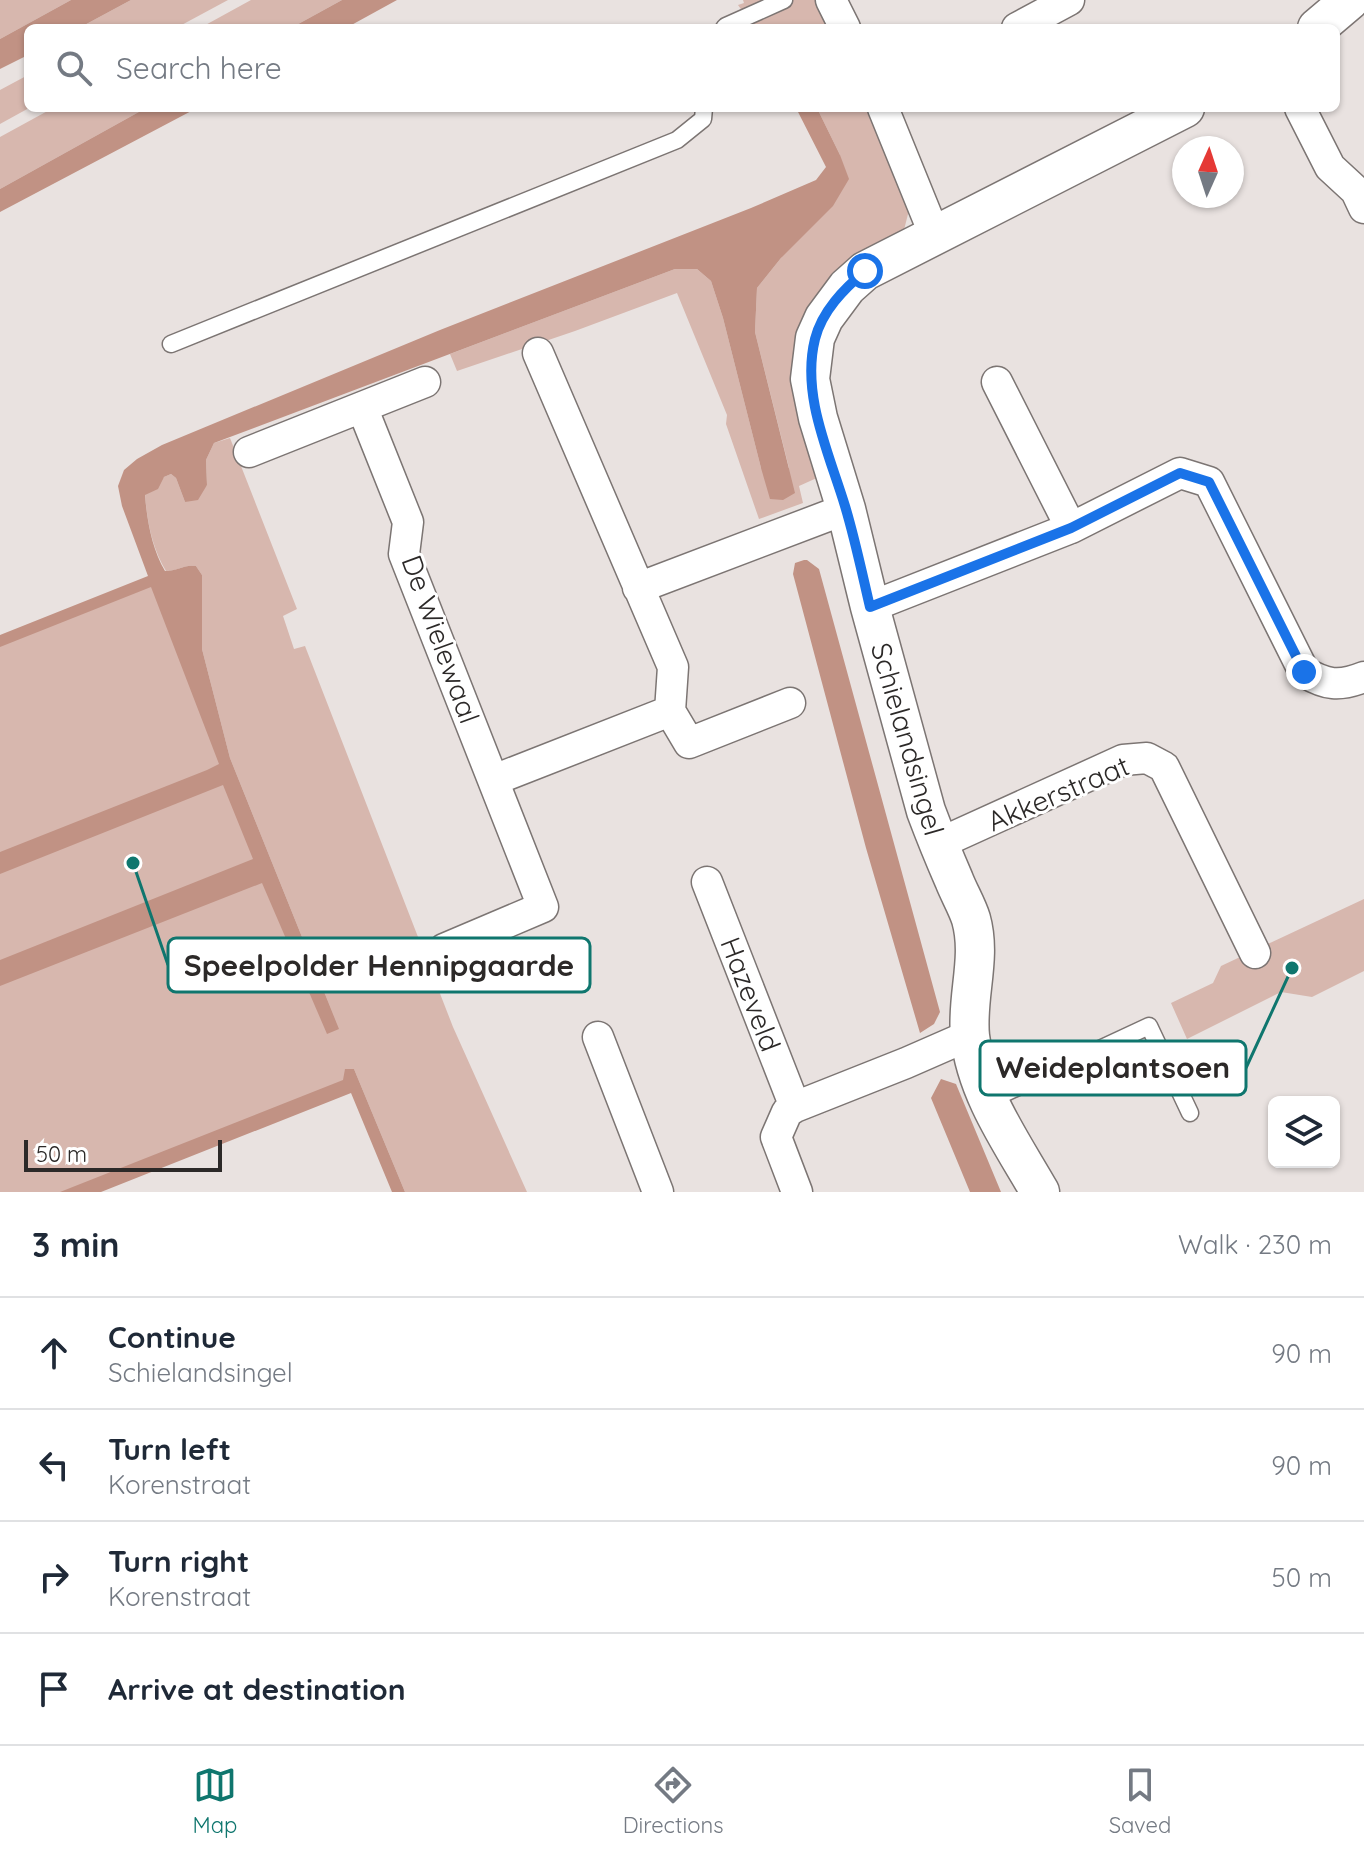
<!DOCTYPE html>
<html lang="en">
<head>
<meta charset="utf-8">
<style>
	body { margin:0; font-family:Quicksand,sans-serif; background:#f2f2f3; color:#1f2937 }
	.controls { position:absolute; right:24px; bottom:24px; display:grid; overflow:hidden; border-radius:12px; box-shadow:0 2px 6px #0004 }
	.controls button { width:72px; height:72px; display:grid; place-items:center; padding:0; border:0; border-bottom:2px solid #e0e1e3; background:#fff; color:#1f2937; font:40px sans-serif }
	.compass { position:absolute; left:1172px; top:136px; width:72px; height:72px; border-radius:50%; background:#fff; box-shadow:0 2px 6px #0004; rotate:3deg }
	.scale { position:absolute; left:24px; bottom:20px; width:198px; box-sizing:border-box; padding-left:8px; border:4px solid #2c2928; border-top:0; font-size:22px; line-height:28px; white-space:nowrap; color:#2c2928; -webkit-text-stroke:6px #fff; paint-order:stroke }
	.stop { position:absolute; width:24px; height:24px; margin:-18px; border:6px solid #1a73e8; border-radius:50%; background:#fff }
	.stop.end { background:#1a73e8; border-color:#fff; box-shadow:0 2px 8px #0008 }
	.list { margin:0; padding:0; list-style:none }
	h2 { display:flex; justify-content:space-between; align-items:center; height:104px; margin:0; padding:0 32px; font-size:34px }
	h2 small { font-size:26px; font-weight:400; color:#747a83 }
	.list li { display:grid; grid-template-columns:52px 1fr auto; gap:24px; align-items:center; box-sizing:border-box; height:112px; padding:0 32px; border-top:2px solid #e0e1e3 }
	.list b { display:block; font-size:30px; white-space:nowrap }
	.list p { margin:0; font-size:26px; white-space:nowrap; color:#747a83 }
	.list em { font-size:26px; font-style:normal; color:#747a83 }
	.icon { flex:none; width:44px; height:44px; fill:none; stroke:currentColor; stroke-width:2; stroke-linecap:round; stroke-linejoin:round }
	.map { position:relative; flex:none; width:1364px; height:1192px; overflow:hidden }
	.search { position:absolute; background:#fff; box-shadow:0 2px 6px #0004; left:24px; right:24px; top:24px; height:88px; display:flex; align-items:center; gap:20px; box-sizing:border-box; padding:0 28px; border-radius:12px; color:#747a83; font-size:30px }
	.sheet { height:552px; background:#fff }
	nav { display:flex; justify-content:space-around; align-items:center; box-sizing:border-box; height:112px; border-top:2px solid #e0e1e3; background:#fff; font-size:22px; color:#747a83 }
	nav a { display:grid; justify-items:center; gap:4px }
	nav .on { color:#0f766e }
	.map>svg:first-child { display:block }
</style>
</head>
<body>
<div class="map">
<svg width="1364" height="1192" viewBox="0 0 1364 1192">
	<rect width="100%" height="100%" fill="#e9e2e0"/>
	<!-- green -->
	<path fill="#d7b7ae" d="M0,0H71L0,39Z
		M131,0H228L176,28H79Z
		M251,0H342L291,28H200Z
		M743,0H815L828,28H754L738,5L744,3Z
		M28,75L29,108L0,124V90Z
		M53,108H146L0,189V137Z
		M817,108H867L911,202L904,230L841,266L812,301L801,336L819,477L799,486L803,503L759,519L726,424L727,415L677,293L575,331L457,371L450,354L675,269H697L711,281L723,318L761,468H789L755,332L757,288L781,258L840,155Z
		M230,438L297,609L283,616L294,649L305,646L453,1027L527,1192H405L354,1069L355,1086L85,1192H0V639L155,577L339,1029L230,758L202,649V575L196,566C185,564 177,571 166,571C152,548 147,521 145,494L164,477L171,474L176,478L185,502L207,485L206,460L214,443Z
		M1364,899V971L1312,997L1281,992L1187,1039L1171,1003L1213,983L1221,966Z"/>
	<!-- water -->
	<path fill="#c19284" d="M71,0H131L79,28H28V55L0,69V39Z
		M342,0H397L346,28H291Z
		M146,108H197L0,212V189Z
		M796,108H817L840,155L849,179L833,206L781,258L757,288L755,332L795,493L783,500L770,499L761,468L723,318L711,281L697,269H675L214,443L206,460L207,485L198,500L185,502L176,478L171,474L164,477L158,489L145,495C147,521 152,549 165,571C177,571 185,564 196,566L202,575V649L230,758L339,1029L327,1034L262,883L0,986V960L253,859L223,785L0,874V852L207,770L219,764L151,587L0,647V635L148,576L122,506L118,486L124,470L137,459L162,445L440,330L751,208L816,180L826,167Z
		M804,560H807L819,569L940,1012L934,1024L920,1033L866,848L793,574L795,563Z
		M345,1069H354L405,1192H392L351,1093L101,1192H60L343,1080Z
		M941,1079L956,1084L1001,1192H970L931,1098Z"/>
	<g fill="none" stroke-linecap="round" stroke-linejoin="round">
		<defs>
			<path id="service" d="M724,28L726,26L784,0
				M171,344L677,140L703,119L704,108
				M988,1101L1149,1026L1190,1113"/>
			<path id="minor" d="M831,0L845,28
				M1017,28L1069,0
				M883,108L935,236
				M1300,108L1330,167L1356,191L1364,208
				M997,382L1071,528
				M362,407L408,522L404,554L543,907L444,949
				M249,452L425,382
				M638,588L846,509
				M870,607L1071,528L1180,473L1209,482L1304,672C1326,685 1339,687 1364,677
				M670,711L689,743L790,703
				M494,780L670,711L673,667L538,353
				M938,844L1123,760L1147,758L1164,767L1255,953
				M707,882L795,1107
				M598,1037L658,1192
				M797,1192L776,1137L787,1112L795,1107L906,1063L970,1035"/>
			<path id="tertiary" d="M1317,28L1350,0
				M1040,1192C1012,1143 976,1093 970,1036C966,997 982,958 971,919C967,906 959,893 954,880C944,857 935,835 926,811L870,607L846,509L818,418L810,379L815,338L824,318L847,287L865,271L1185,108"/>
		</defs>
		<!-- service casing -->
		<use href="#service" stroke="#7c7573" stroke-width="19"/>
		<!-- minor casing -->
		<use href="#minor" stroke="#7c7573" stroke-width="33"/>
		<!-- tertiary casing -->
		<use href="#tertiary" stroke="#7c7573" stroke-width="41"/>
		<!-- service -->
		<use href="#service" stroke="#fff" stroke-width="16"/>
		<!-- minor -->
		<use href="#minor" stroke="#fff" stroke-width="30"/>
		<!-- tertiary -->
		<use href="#tertiary" stroke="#fff" stroke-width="38"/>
	</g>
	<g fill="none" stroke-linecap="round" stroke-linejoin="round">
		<!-- route -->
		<path stroke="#1a73e8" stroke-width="10" d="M865,271C844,289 822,311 815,339C801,395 829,453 845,506C855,539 862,573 870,607L1071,528L1180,473L1209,482L1304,672"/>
	</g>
	<g text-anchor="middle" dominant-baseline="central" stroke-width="6" stroke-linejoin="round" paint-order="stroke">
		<!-- street labels -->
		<g font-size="28" fill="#2c2928" stroke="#fff">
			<text transform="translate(441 639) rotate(70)">De Wielewaal</text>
			<text transform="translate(908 739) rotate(74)">Schielandsingel</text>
			<text transform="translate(1058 793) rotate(-23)">Akkerstraat</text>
			<text transform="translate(751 994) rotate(69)">Hazeveld</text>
		</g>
	</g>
	<!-- callouts -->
	<path fill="none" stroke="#0f766e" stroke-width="3" d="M133 863L168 965M1292 968L1246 1068"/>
	<g fill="#0f766e" stroke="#fff" stroke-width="3">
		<circle cx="133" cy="863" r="8"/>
		<circle cx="1292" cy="968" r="8"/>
	</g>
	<g fill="#fff" stroke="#0f766e" stroke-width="3">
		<rect x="168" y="938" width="422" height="54" rx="8"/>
		<rect x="980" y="1041" width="266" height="54" rx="8"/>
	</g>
	<g font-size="30" text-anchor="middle" font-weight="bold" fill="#2c2928">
		<text x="379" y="976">Speelpolder Hennipgaarde</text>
		<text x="1113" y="1078">Weideplantsoen</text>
	</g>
</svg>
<div class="controls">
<button><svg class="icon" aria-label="layers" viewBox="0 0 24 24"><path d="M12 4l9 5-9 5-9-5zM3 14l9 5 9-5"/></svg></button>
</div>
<svg class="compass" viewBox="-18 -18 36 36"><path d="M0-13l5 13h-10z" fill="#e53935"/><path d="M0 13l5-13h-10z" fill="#747a83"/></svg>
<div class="scale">50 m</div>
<div class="stop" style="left:865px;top:271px"></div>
<div class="stop end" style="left:1304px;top:672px"></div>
<div class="search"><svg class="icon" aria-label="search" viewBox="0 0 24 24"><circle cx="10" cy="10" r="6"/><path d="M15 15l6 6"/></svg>Search here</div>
</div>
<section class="sheet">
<h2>3 min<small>Walk · 230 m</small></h2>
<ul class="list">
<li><svg class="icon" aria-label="ahead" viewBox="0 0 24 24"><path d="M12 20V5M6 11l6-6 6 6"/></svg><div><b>Continue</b><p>Schielandsingel</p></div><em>90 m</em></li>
<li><svg class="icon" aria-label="left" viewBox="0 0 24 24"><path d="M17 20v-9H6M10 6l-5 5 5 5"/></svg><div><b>Turn left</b><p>Korenstraat</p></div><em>90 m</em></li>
<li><svg class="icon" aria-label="right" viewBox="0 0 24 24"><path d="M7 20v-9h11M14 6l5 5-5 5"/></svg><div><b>Turn right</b><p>Korenstraat</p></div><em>50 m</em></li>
<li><svg class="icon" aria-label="arrive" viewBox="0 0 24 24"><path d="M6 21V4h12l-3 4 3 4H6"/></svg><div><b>Arrive at destination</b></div></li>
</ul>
</section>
<nav>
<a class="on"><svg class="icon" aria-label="map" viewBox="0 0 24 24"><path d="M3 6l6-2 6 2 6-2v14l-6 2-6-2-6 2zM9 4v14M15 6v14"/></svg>Map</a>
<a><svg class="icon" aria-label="directions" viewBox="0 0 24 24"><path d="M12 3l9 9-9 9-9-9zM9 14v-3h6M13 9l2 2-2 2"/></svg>Directions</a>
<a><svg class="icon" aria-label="saved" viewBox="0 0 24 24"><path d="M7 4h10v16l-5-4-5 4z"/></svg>Saved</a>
</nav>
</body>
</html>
